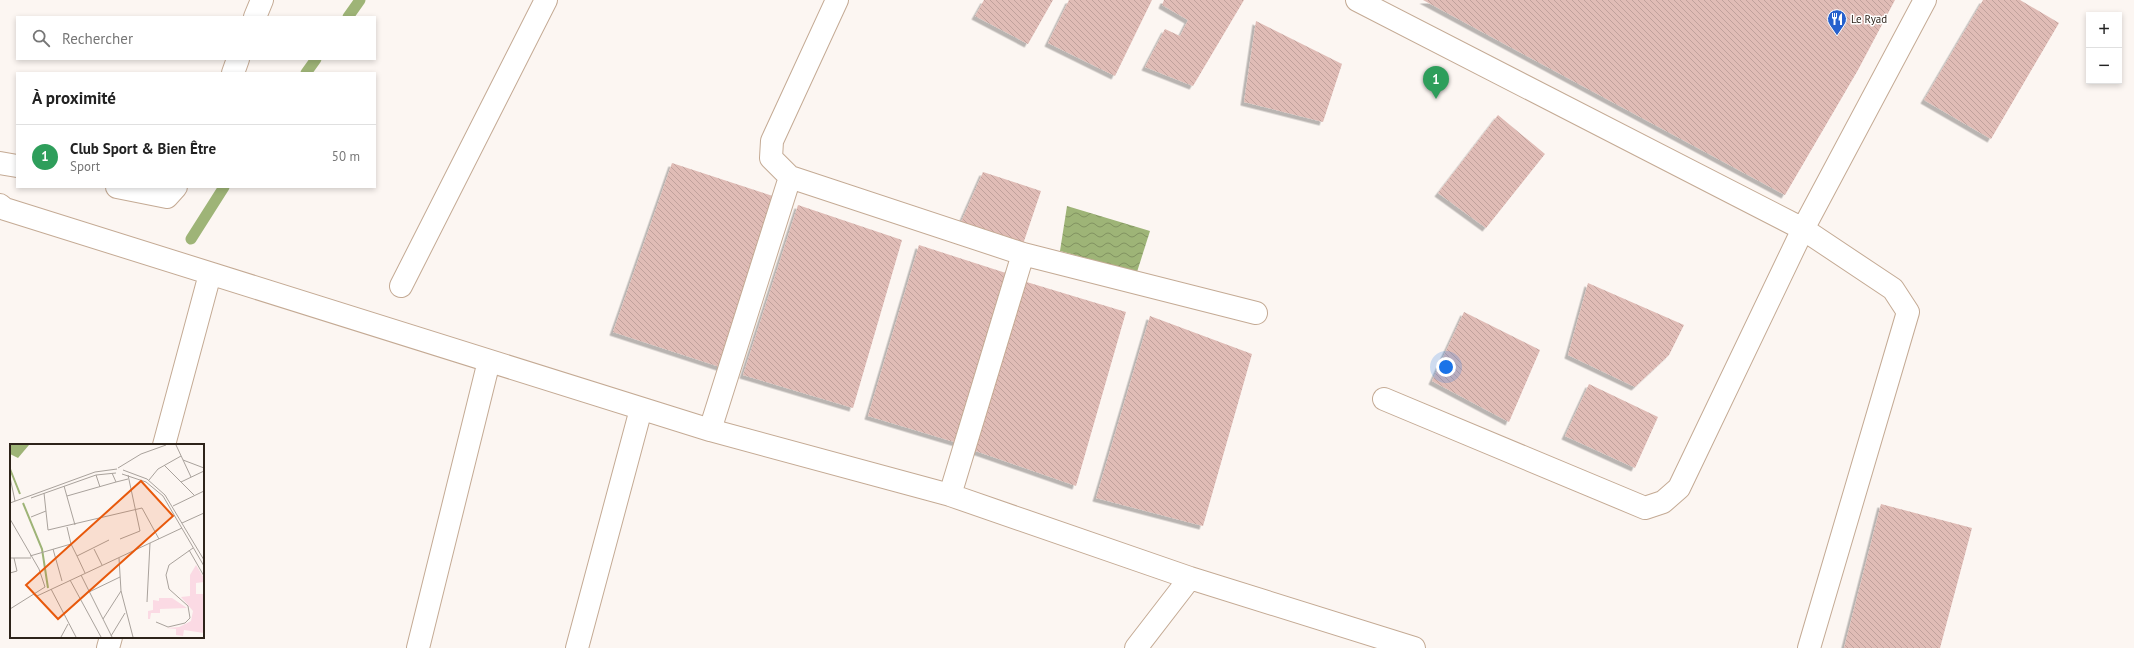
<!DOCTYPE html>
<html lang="fr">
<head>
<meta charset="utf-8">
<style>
	body { margin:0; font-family:"PT Sans",sans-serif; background:#f2f2f2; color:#222 }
	.controls { position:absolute; right:12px; top:12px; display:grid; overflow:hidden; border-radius:0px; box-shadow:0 2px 6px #0003 }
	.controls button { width:36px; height:36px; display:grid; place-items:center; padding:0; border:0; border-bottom:1px solid #e0e0e0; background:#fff; color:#222; font:20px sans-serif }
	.you { position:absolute; left:1446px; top:367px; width:14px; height:14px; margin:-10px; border:3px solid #fff; border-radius:50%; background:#1a73e8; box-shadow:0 0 0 6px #1a73e833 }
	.badge { display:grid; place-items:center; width:26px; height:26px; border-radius:50%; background:#b45309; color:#fff; font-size:13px; font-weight:700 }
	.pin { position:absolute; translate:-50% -33px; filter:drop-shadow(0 1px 2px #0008) }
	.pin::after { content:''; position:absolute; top:21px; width:14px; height:12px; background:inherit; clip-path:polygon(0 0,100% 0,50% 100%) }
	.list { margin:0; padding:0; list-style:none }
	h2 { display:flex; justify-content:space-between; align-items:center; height:52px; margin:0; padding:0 16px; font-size:17px }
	h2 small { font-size:13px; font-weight:400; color:#767676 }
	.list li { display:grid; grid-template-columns:26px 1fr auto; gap:12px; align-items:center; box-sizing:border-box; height:64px; padding:0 16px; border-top:1px solid #e0e0e0 }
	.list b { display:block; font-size:15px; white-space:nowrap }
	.list p { margin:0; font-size:13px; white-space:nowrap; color:#767676 }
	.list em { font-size:13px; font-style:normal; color:#767676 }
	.icon { flex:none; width:22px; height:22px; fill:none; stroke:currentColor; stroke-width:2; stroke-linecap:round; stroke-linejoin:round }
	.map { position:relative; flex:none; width:2134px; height:648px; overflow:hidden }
	.search { position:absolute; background:#fff; box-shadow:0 2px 6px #0003; left:16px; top:16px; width:360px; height:44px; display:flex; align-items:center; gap:10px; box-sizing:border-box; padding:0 14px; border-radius:0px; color:#767676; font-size:15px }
	.panel { position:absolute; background:#fff; box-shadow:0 2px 6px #0003; left:16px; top:72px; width:360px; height:116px; border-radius:0px }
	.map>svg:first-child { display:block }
</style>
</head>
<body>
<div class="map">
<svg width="2134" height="648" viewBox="0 0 2134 648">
	<defs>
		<pattern id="water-waves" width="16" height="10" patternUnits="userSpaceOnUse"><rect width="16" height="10" fill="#9eb477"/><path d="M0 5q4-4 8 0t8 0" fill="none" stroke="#819261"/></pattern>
		<pattern id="building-back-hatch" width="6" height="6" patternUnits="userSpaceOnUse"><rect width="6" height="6" fill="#e0bcb6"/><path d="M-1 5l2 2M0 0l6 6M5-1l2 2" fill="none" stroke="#c0a19c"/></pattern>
		<filter id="shadow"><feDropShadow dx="-3.5" dy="3.5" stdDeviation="0" flood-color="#0004"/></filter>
	</defs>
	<rect width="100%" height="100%" fill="#fcf6f2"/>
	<!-- water -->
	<path fill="url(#water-waves)" d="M1067,206L1150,231L1137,272L1060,251Z"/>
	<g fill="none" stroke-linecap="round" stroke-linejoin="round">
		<!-- stream -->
		<path stroke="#9eb477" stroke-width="11" d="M348,17L360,0
			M306,73L316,59
			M191,239L224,187"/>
	</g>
	<!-- building -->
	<path fill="url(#building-back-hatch)" filter="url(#shadow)" d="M984,0H1053L1028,44L975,16Z
		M1069,0H1152L1115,76L1048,43Z
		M1164,0H1244L1193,86L1145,67L1165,29L1180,36L1188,20L1162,5Z
		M1423,0H1895L1858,70L1785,195Z
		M1983,0H2020L2059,23L1991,139L1924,100Z
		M1256,21L1342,64L1323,122L1244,102Z
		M1498,115L1545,154L1486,228L1438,193Z
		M672,163L782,199L726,369L613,332Z
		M983,172L1041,191L1020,253L957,231Z
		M798,205L902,240L853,408L743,375Z
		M919,245L1009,274L961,444L868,416Z
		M1020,280L1126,312L1076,486L970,449Z
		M1588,283L1684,325L1669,355L1635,387L1568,355Z
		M1464,312L1540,350L1509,422L1432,381Z
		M1150,316L1252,354L1203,526L1096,498Z
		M1589,384L1658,417L1635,468L1565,436Z
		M1881,504L1972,528L1940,648H1844Z"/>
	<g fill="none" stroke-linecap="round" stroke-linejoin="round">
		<defs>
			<path id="minor" d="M837,0L772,141L771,158L790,177L1023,254L1256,313
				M1357,0L1803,229L1893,289L1908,312L1809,648
				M255,17L262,0
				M233,73L238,59
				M0,163L17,166
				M117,187L167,197L176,187
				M0,205L5,209L710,430L950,495L1190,578L1414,648
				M401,286L546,0
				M1384,399L1645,508L1663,502L1679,488L1803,229L1925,0
				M710,430L790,177
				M164,445L210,274
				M950,495L1023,254
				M108,648L111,637
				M418,648L489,361
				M577,648L641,409
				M1136,648L1190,578"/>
		</defs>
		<!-- minor casing -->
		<use href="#minor" stroke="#c4aa94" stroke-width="24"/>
		<!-- minor -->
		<use href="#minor" stroke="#fff" stroke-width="22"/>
	</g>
	<!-- icons -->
	<defs>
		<symbol id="restaurant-pin" viewBox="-11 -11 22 30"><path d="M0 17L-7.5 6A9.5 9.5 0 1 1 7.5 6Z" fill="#2660cd" stroke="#fff"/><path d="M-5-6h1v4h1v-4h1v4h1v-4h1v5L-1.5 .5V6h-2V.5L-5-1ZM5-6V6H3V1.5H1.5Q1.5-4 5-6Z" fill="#fff"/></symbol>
	</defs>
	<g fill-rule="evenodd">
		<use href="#restaurant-pin" x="1826" y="8" width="22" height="30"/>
	</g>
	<g text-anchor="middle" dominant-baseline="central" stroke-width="3" stroke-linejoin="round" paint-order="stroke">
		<!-- poi labels -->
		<g font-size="11" fill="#2d231a" stroke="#fff" text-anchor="start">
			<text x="1851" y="19">Le Ryad</text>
		</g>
	</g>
	<!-- overview -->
	<g transform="translate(10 444)">
		<rect width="194" height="194" fill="#fcf6f2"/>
		<path d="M186,121L194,134V138L186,139V150H194V189L174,186L173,192L166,191V185L156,184L169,183L181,177L183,167L171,153L180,152V131ZM149,154H162L177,164L150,165V169H141L140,175H138V167L143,166V156L149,157Z" fill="#fbdae4"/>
		<path d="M0,1H19L8,14L0,10Z" fill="#9eb477"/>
		<path fill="none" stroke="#9eb477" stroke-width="2" d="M0,25L10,50M13,59L32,105L38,144"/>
		<path fill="none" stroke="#a9a29c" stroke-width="1" d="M166,1L181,33M173,16L194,24M154,21L184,51M108,24L131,10L156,1M113,26L137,35L155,51L194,116M102,29L106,38L118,35M112,30L136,38L153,52L194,122M86,31L90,43M0,33L5,57M139,36L148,25L171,12M171,38L194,27M54,42L65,81M34,49L38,86L132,64L149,95M57,52L106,38M21,54L86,31L106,29M0,59L85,28L107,25M163,62L194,47M21,73L36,67M0,75L29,125L35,143L0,165M172,79L194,69M110,95L130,87L118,31M61,100L67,112L99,96M43,105L52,137M84,105L92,121M179,106L194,132M20,112L61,100L57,83M67,112L75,129M0,114H21M109,114L111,147L123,193M0,129L7,127L4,114M71,131L102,193M60,136L91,193M41,145L66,193M79,148L110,133M23,150L27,152L172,84M137,158L140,99M93,175L111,147M146,178L158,183L175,179L180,174L178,162L159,145L156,131L159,121L183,104M101,192L115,169M51,193L58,180"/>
		<path fill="#e8590c" fill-opacity="0.15" stroke="#e8590c" stroke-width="2" d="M131,37L163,72L48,175L16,141Z"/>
		<rect width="194" height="194" fill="none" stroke="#2d231a" stroke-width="2"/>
	</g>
</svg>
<div class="controls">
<button>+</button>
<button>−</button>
</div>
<div class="you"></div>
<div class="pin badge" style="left:1436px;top:99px;background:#2e9e5b">1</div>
<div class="search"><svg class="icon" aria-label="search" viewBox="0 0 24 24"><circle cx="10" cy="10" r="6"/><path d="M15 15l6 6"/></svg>Rechercher</div>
<section class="panel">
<h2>À proximité<small></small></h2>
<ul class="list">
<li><span class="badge" style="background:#2e9e5b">1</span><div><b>Club Sport &amp; Bien Être</b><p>Sport</p></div><em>50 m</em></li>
</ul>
</section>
</div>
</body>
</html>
